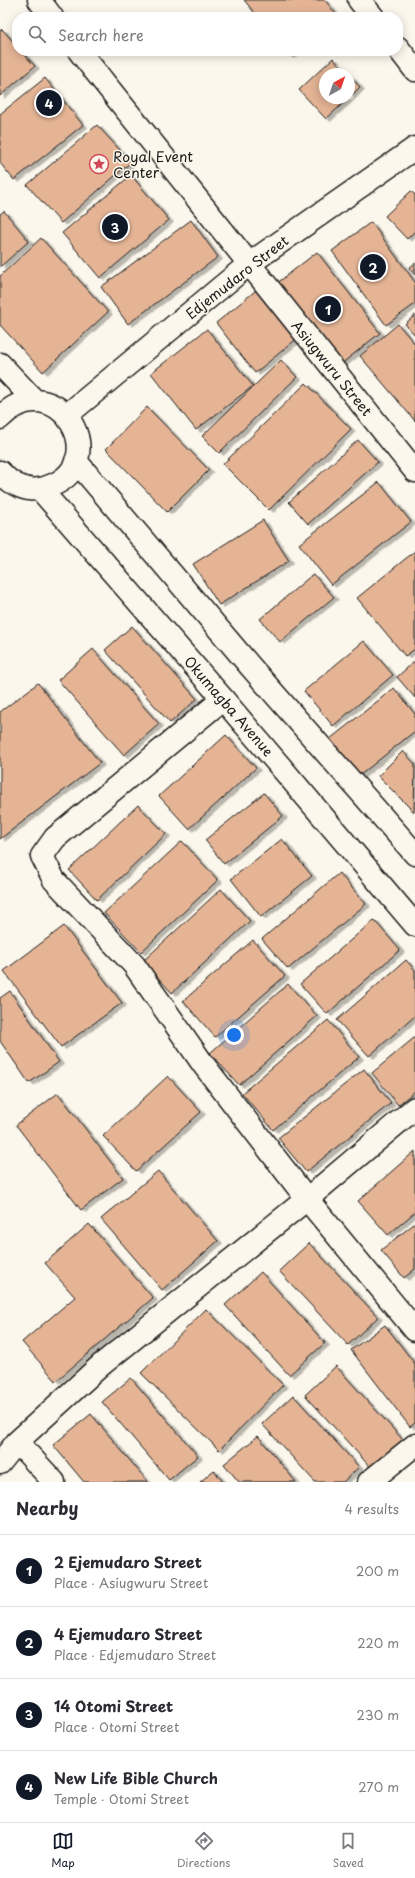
<!DOCTYPE html>
<html lang="en">
<head>
<meta charset="utf-8">
<style>
	body { margin:0; font-family:"Playpen Sans",sans-serif; background:#f2f2f3; color:#2b2b33 }
	.compass { position:absolute; left:319px; top:68px; width:36px; height:36px; border-radius:50%; background:#fff; box-shadow:0 2px 10px #0003; rotate:40deg }
	.you { position:absolute; left:234px; top:1035px; width:14px; height:14px; margin:-10px; border:3px solid #fff; border-radius:50%; background:#1a73e8; box-shadow:0 0 0 6px #1a73e833 }
	.badge { display:grid; place-items:center; width:26px; height:26px; border-radius:50%; background:#111827; color:#fff; font-size:13px; font-weight:700 }
	.pin { position:absolute; translate:-50% -50%; border:2px solid #fff; box-shadow:0 1px 4px #0006 }
	.list { margin:0; padding:0; list-style:none }
	h2 { display:flex; justify-content:space-between; align-items:center; height:52px; margin:0; padding:0 16px; font-size:17px }
	h2 small { font-size:13px; font-weight:400; color:#7c7c81 }
	.list li { display:grid; grid-template-columns:26px 1fr auto; gap:12px; align-items:center; box-sizing:border-box; height:72px; padding:0 16px; border-top:1px solid #e1e1e2 }
	.list b { display:block; font-size:15px; white-space:nowrap }
	.list p { margin:0; font-size:13px; white-space:nowrap; color:#7c7c81 }
	.list em { font-size:13px; font-style:normal; color:#7c7c81 }
	.icon { flex:none; width:22px; height:22px; fill:none; stroke:currentColor; stroke-width:2; stroke-linecap:round; stroke-linejoin:round }
	.map { position:relative; flex:none; width:415px; height:1482px; overflow:hidden }
	.search { position:absolute; background:#fff; box-shadow:0 2px 10px #0003; left:12px; right:12px; top:12px; height:44px; display:flex; align-items:center; gap:10px; box-sizing:border-box; padding:0 14px; border-radius:16px; color:#7c7c81; font-size:15px }
	.sheet { height:340px; background:#fff }
	nav { display:flex; justify-content:space-around; align-items:center; box-sizing:border-box; height:56px; border-top:1px solid #e1e1e2; background:#fff; font-size:11px; color:#7c7c81 }
	nav a { display:grid; justify-items:center; gap:2px }
	nav .on { color:#111827 }
	.map>svg:first-child { display:block }
</style>
</head>
<body>
<div class="map">
<svg width="415" height="1482" viewBox="0 0 415 1482">
	<defs>
		<filter id="shadow"><feDropShadow dx="4.5" dy="2.5" stdDeviation="0" flood-color="#0004"/></filter>
	</defs>
	<rect width="100%" height="100%" fill="#fbf7ec"/>
	<filter id="ink" filterUnits="userSpaceOnUse"><feTurbulence type="fractalNoise" baseFrequency=".025" numOctaves="2"/><feDisplacementMap in="SourceGraphic" scale="8" xChannelSelector="R" yChannelSelector="G"/><feConvolveMatrix kernelMatrix="1 2 1 2 8 2 1 2 1" color-interpolation-filters="sRGB"/></filter>
	<g filter="url(#ink)">
		<!-- building -->
		<path fill="#e4b495" stroke="#1c1c1c" filter="url(#shadow)" d="M244,0H325L338,17H258Z
			M2,29L17,46V51H21L35,66L0,96V31Z
			M284,51H296L289,56Z
			M333,58L348,74H325V98H349L326,119L299,90Z
			M349,75L360,87L349,98Z
			M45,78L83,125L14,180L0,163V114Z
			M97,125L131,162L61,223L27,185Z
			M131,175L169,220L100,278L62,233Z
			M411,191L415,195V231L407,239L385,216Z
			M4,211L29,241L0,267V214Z
			M191,220L218,257L128,324L101,287Z
			M371,222L415,282V304L386,325L332,251Z
			M41,238L108,312L43,372L0,325V276Z
			M317,252L380,333L340,365L276,284Z
			M415,263V275L409,268Z
			M260,287L299,337L255,373L216,323Z
			M415,315V335L405,324Z
			M398,324L415,344V421L360,356Z
			M207,329L253,386L196,430L151,373Z
			M281,360L297,377L219,453L202,436Z
			M306,383L351,429L269,510L223,464Z
			M147,407L209,470L167,512L106,449Z
			M358,440L378,462L308,524L289,502Z
			M379,482L411,522L331,585L299,544Z
			M263,520L289,561L219,605L193,564Z
			M415,551V649L405,656L357,598Z
			M313,574L334,597L280,642L260,619Z
			M132,626L197,699L170,723L105,650Z
			M364,641L393,675L333,726L304,691Z
			M93,649L159,724L124,755L58,680Z
			M415,661V698L397,677Z
			M38,683L100,763L0,839V712Z
			M394,688L415,714V731L359,776L330,739Z
			M226,735L256,768L189,829L159,796Z
			M403,751L415,764L414,812L378,776Z
			M264,793L283,816L224,864L205,840Z
			M138,805L166,834L97,900L69,870Z
			M282,839L312,876L261,917L231,879Z
			M182,841L218,880L141,952L104,913Z
			M339,873L366,904L288,969L262,939Z
			M221,889L250,921L172,993L143,961Z
			M374,920L400,950L327,1014L300,984Z
			M64,926L122,1003L61,1047L4,971Z
			M253,940L285,976L215,1037L183,1001Z
			M406,960L415,970V1016L369,1056L337,1020Z
			M288,984L317,1016L239,1085L210,1053Z
			M10,991L59,1062L29,1083L0,1041V998Z
			M328,1020L359,1057L273,1130L242,1093Z
			M415,1037V1091L398,1105L372,1073Z
			M364,1069L391,1103L306,1172L278,1138Z
			M168,1076L201,1112L136,1171L103,1136Z
			M58,1093L123,1178L81,1210L16,1125Z
			M415,1151V1212L388,1235L358,1201Z
			M158,1171L218,1241L162,1290L101,1219Z
			M415,1223V1269L404,1278L381,1250Z
			M89,1224L153,1298L56,1381L22,1342L75,1297L45,1263Z
			M309,1243L378,1317L348,1345L279,1271Z
			M261,1272L325,1343L289,1375L225,1305Z
			M206,1309L283,1385L219,1450L141,1373Z
			M385,1325L415,1364V1423L410,1427L351,1350Z
			M336,1366L404,1441L372,1469L305,1395Z
			M131,1378L198,1456L169,1480L102,1402Z
			M293,1395L359,1467L343,1482H315L262,1424Z
			M91,1414L148,1482H84L53,1445Z
			M258,1436L296,1482H239L224,1464Z
			M214,1470L223,1482H200Z"/>
		<g fill="none" stroke-linecap="round" stroke-linejoin="round">
			<defs>
				<path id="minor" d="M39,0L52,17
					M359,0L373,17
					M398,48L415,70
					M79,51L415,471
					M67,415L249,264L415,148
					M223,699L55,838L42,856L54,880L134,965L203,1064L307,1199L415,1330
					M17,1442L54,1482
					M0,1463L17,1442L101,1365L307,1199L415,1108
					M369,1482L415,1445"/>
				<path id="secondary" d="M0,364L35,401
					M0,418C57,360 119,467 44,488C27,493 11,484 0,472
					M76,461L250,666L415,854
					M40,489L223,699L415,925"/>
			</defs>
			<!-- minor casing -->
			<use href="#minor" stroke="#1c1c1c" stroke-width="25"/>
			<!-- secondary casing -->
			<use href="#secondary" stroke="#1c1c1c" stroke-width="25"/>
			<!-- minor -->
			<use href="#minor" stroke="#fbf7ec" stroke-width="22"/>
			<!-- secondary -->
			<use href="#secondary" stroke="#fbf7ec" stroke-width="22"/>
		</g>
	</g>
	<!-- icons -->
	<defs>
		<symbol id="sight-ring" viewBox="-11 -11 22 22"><circle r="9.5" fill="#fbf7ec" stroke="#d1495b" stroke-width="1.5"/><path d="M0-6L1.8-2.2L6-1.7L2.9 1.2L3.7 5.4L0 3.3L-3.7 5.4L-2.9 1.2L-6-1.7L-1.8-2.2Z" fill="#d1495b"/></symbol>
	</defs>
	<g fill-rule="evenodd">
		<use href="#sight-ring" x="88" y="153" width="22" height="22"/>
	</g>
	<g text-anchor="middle" dominant-baseline="central" stroke-width="3" stroke-linejoin="round" paint-order="stroke">
		<!-- poi labels -->
		<g font-size="14" fill="#1c1c1c" stroke="#fbf7ec" text-anchor="start">
			<text x="113" y="156">Royal Event<tspan x="113" dy="16">Center</tspan></text>
		</g>
		<!-- street labels -->
		<g font-size="14" fill="#1c1c1c" stroke="#fbf7ec">
			<text transform="translate(237 277) rotate(-38)">Edjemudaro Street</text>
			<text transform="translate(332 368) rotate(51)">Asiugwuru Street</text>
			<text transform="translate(229 706) rotate(49)">Okumagba Avenue</text>
		</g>
	</g>
</svg>
<svg class="compass" viewBox="-18 -18 36 36"><path d="M0-13l5 13h-10z" fill="#e53935"/><path d="M0 13l5-13h-10z" fill="#7c7c81"/></svg>
<div class="you"></div>
<div class="pin badge" style="left:328px;top:309px">1</div>
<div class="pin badge" style="left:373px;top:267px">2</div>
<div class="pin badge" style="left:115px;top:227px">3</div>
<div class="pin badge" style="left:49px;top:103px">4</div>
<div class="search"><svg class="icon" aria-label="search" viewBox="0 0 24 24"><circle cx="10" cy="10" r="6"/><path d="M15 15l6 6"/></svg>Search here</div>
</div>
<section class="sheet">
<h2>Nearby<small>4 results</small></h2>
<ul class="list">
<li><span class="badge">1</span><div><b>2 Ejemudaro Street</b><p>Place · Asiugwuru Street</p></div><em>200 m</em></li>
<li><span class="badge">2</span><div><b>4 Ejemudaro Street</b><p>Place · Edjemudaro Street</p></div><em>220 m</em></li>
<li><span class="badge">3</span><div><b>14 Otomi Street</b><p>Place · Otomi Street</p></div><em>230 m</em></li>
<li><span class="badge">4</span><div><b>New Life Bible Church</b><p>Temple · Otomi Street</p></div><em>270 m</em></li>
</ul>
</section>
<nav>
<a class="on"><svg class="icon" aria-label="map" viewBox="0 0 24 24"><path d="M3 6l6-2 6 2 6-2v14l-6 2-6-2-6 2zM9 4v14M15 6v14"/></svg>Map</a>
<a><svg class="icon" aria-label="directions" viewBox="0 0 24 24"><path d="M12 3l9 9-9 9-9-9zM9 14v-3h6M13 9l2 2-2 2"/></svg>Directions</a>
<a><svg class="icon" aria-label="saved" viewBox="0 0 24 24"><path d="M7 4h10v16l-5-4-5 4z"/></svg>Saved</a>
</nav>
</body>
</html>
